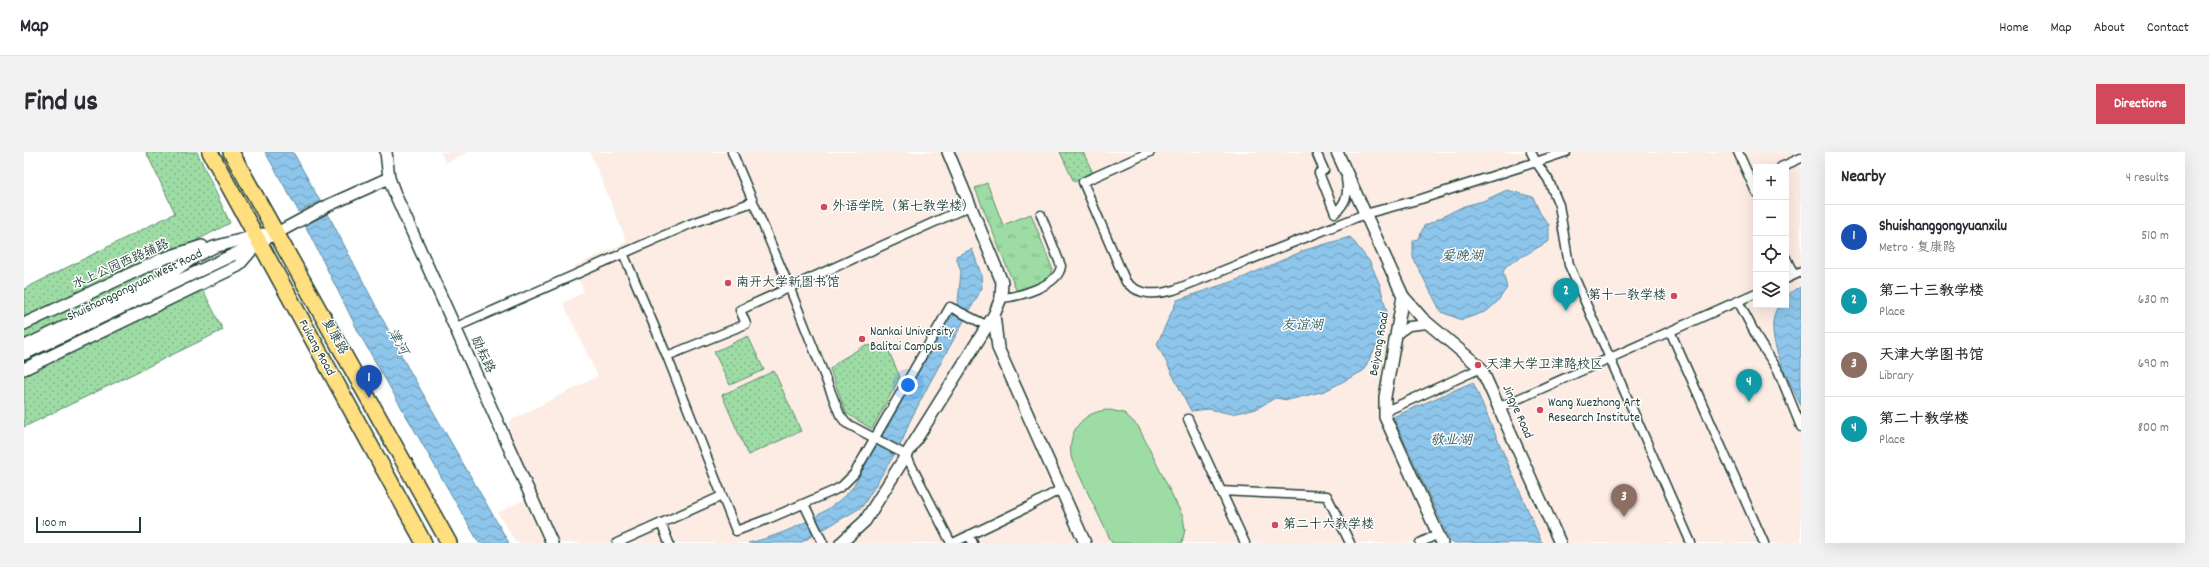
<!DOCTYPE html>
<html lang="en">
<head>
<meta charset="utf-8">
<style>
	body { margin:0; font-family:Dekko,"LXGW WenKai TC",sans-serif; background:#f2f2f3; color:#2b2b33 }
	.controls { position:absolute; right:12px; top:12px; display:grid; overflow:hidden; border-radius:0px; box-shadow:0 4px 16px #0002 }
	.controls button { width:36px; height:36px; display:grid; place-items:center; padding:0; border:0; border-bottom:1px solid #e1e1e2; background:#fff; color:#2b2b33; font:20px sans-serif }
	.scale { position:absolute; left:12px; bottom:10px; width:105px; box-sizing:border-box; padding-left:4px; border:2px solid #1f3d34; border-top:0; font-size:11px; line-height:14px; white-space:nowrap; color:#1f3d34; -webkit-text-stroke:3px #fff; paint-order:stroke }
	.you { position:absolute; left:884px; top:233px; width:14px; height:14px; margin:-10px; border:3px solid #fff; border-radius:50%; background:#1a73e8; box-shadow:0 0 0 6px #1a73e833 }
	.badge { display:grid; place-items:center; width:26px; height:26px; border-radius:50%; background:#d1495b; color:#fff; font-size:13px; font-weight:700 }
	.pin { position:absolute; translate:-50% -33px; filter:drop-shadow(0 1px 2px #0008) }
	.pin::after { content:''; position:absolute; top:21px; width:14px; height:12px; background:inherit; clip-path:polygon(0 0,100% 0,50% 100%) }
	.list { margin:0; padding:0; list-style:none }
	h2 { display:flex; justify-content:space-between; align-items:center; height:52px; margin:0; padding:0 16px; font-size:17px }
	h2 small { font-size:13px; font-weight:400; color:#7c7c81 }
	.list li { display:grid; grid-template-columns:26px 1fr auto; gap:12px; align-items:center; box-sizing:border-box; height:64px; padding:0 16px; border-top:1px solid #e1e1e2 }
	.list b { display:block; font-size:15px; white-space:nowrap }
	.list p { margin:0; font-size:13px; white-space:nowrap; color:#7c7c81 }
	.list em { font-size:13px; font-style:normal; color:#7c7c81 }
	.icon { flex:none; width:22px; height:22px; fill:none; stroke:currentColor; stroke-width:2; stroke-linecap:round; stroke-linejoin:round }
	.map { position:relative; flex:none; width:1777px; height:391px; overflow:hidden; border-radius:0px }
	header { display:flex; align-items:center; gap:24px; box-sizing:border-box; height:56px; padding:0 20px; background:#fff; border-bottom:1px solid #e1e1e2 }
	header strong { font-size:19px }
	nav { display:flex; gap:22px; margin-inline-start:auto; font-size:14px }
	.intro { display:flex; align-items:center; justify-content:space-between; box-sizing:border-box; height:96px; padding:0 24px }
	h1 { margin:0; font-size:28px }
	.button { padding:10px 18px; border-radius:0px; background:#d1495b; color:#fff; font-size:14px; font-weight:700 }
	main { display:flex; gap:24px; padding:0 24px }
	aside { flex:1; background:#fff; border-radius:0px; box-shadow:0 4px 16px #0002 }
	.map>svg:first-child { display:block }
</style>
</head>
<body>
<header>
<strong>Map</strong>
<nav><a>Home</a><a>Map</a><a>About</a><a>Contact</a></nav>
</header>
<div class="intro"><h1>Find us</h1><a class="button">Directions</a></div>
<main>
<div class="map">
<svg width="1777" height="391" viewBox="0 0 1777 391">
	<defs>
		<pattern id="grass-tufts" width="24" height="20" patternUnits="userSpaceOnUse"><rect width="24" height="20" fill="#9edca5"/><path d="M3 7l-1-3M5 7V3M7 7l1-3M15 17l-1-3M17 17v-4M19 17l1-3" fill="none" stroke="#80b487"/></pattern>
		<pattern id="park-dots" width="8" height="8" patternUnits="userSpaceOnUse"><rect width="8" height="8" fill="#9edca5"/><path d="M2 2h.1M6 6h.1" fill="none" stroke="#80b487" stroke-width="1.8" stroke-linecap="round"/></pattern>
		<pattern id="water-waves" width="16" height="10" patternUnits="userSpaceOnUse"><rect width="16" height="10" fill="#8dc5eb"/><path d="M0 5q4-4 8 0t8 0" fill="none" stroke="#73a1bf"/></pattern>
	</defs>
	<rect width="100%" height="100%" fill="#fff"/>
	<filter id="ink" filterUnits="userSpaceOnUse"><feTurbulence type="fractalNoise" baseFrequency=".025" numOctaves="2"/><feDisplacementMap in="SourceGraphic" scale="8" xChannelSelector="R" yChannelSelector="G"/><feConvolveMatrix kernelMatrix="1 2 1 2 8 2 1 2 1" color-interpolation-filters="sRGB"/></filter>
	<g filter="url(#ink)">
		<!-- built -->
		<path fill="#fcece4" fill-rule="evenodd" d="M416,0H444L422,11Z
			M566,0H1777V391H492L474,361L507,344L484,270L574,224L539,151L560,140L549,115L603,90ZM1732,15H1762V153H1732Z"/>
		<!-- grass -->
		<path fill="url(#grass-tufts)" stroke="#5e8c6c" d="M963,31L979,73L1007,62L1028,116C1026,132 1006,135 993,140L951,36Z"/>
		<!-- park -->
		<path fill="url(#park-dots)" stroke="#5e8c6c" d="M122,0H173L206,71L158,96L199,178L0,275V137L151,61Z
			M1036,0H1059L1069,21L1050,30Z
			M724,184L740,218L706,233L690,200Z
			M862,193L876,225L848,277L822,261L806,217L815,209L840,194Z
			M750,219L777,279L724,303L698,243Z"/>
		<!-- pitch -->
		<path fill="#9edca5" stroke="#5e8c6c" d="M1086,258L1100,261L1114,274L1159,365L1161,377L1158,391H1088L1048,308C1041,281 1059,258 1086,258Z"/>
		<!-- water -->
		<path fill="url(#water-waves)" stroke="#618fa2" d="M241,0H269L296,49L275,60Z
			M1483,38L1509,45L1516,61L1525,73V89L1482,114L1479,120L1483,136L1473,150L1463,159L1438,168L1417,160L1389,106V89L1395,86L1400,74L1440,54L1459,49Z
			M304,62L383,214L485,391H455L336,183L281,73Z
			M1326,85L1346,110L1356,133L1363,161L1354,191L1339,219L1301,239L1264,248L1251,246L1232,257L1208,262L1185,257L1167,259L1133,192L1153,148L1218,126L1281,98Z
			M948,97L957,122L958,136L904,234L885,271L878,290L838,355L776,391H724C758,384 806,362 829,335L934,150L937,120L932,104Z
			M1777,135V254C1765,228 1736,179 1755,153H1762C1762,141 1766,140 1777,135Z
			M1449,230L1518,391H1427L1369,265Z"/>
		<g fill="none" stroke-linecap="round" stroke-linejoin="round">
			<defs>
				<path id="street" d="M708,0L764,132L816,263L822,271L882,303L927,391
					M1126,0L1059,30L1102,130C1116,144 1131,143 1150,138L1341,62L1397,47L1512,10L1507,0
					M1292,0L1300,18L1295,21L1311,61C1322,51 1325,42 1322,27
					M1542,0L1512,10L1524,27L1535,53L1545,113L1667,391
					M1714,0L1732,40
					M1757,15L1777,6
					M599,101L643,204L712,379L744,367L809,339L818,334L830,322L926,155L962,173
					M1762,106L1770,123
					M1762,127L1777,120
					M977,146C993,145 1035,134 1037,114L1017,63
					M1714,149L1736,191L1754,218L1777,275
					M430,176L666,72L729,50
					M1646,179L1740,391
					M1372,183L1385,174L1404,172
					M643,204L722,172L716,158L946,54
					M1476,255L1732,141
					M1360,260L1457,216
					M1164,267L1221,391
					M1197,339L1303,344L1326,391
					M780,352L799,391
					M637,371L645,391
					M945,383L949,391
					M593,391L698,344
					M929,391L1004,355L1037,337
					M1396,391L1414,382"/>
				<path id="secondary" d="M362,0L365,26L371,42L528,391
					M1313,0L1379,144L1361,245V265L1418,391
					M1379,144L1399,167L1457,216L1536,391
					M970,163L974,196L1061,391
					M0,172L138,107L178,94
					M1,194L137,128L172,104L190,95L239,82
					M0,202L234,91L305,53L365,26
					M0,217L214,114L232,93
					M817,391L841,369L970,163L977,146L978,130L924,0"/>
				<path id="highway" d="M186,0L400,391
					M207,0L425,391"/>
			</defs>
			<!-- street casing -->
			<use href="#street" stroke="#1f3d34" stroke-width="11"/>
			<!-- secondary casing -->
			<use href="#secondary" stroke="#1f3d34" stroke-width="14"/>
			<!-- highway casing -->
			<use href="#highway" stroke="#1f3d34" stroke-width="18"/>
			<!-- street -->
			<use href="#street" stroke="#fff" stroke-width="8"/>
			<!-- secondary -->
			<use href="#secondary" stroke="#fff" stroke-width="11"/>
			<!-- highway -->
			<use href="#highway" stroke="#ffdf80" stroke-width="15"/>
		</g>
	</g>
	<!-- markers -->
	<g fill="#d1495b" stroke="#fff" stroke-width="1.5">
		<circle cx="800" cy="55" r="4"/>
		<circle cx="704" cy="131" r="4"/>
		<circle cx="1650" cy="144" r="4"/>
		<circle cx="838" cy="187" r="4"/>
		<circle cx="1454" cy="213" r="4"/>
		<circle cx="1516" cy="258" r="4"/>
		<circle cx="1251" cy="373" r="4"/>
	</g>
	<g text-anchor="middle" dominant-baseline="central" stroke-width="3" stroke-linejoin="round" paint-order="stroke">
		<!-- poi labels -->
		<g font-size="13" fill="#1f3d34" stroke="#fff" text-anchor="start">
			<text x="808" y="55">外语学院（第七教学楼）</text>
			<text x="712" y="131">南开大学新图书馆</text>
			<text x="1642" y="144" text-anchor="end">第十一教学楼</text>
			<text x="846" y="180">Nankai University<tspan x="846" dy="15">Balitai Campus</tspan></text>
			<text x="1462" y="213">天津大学卫津路校区</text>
			<text x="1524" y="251">Wang Xuezhong Art<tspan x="1524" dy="15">Research Institute</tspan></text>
			<text x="1259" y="373">第二十六教学楼</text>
		</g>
		<!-- street labels -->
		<g font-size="13" fill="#1f3d34" stroke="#fff">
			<text transform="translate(97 113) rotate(-24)">水上公园西路辅路</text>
			<text transform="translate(111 134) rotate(-26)">Shuishanggongyuan West Road</text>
			<text transform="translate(310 185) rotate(61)">复康路</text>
			<text transform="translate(1356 192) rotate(-80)">Beiyang Road</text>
			<text transform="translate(292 196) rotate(61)">Fukang Road</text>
			<text transform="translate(458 203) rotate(65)">励耘路</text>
			<text transform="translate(1493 260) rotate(66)">Jingye Road</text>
		</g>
		<!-- water labels -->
		<g font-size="14" font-style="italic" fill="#3a5f62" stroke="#fff">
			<text x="1438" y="105">爱晚湖</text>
			<text x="1278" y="174">友谊湖</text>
			<text transform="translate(373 190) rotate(61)">津河</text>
			<text x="1427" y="289">敬业湖</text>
		</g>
	</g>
</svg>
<div class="controls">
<button>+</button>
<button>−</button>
<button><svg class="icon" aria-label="locate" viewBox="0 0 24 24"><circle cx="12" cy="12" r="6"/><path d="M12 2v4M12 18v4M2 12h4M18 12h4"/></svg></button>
<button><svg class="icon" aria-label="layers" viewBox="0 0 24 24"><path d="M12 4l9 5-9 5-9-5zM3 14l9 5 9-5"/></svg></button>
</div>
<div class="scale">100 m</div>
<div class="you"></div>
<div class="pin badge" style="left:345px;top:246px;background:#1a4fb4">1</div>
<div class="pin badge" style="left:1542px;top:159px;background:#0f9aa8">2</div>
<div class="pin badge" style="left:1600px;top:365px;background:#8d6e63">3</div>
<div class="pin badge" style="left:1725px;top:250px;background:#0f9aa8">4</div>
</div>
<aside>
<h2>Nearby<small>4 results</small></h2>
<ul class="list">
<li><span class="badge" style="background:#1a4fb4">1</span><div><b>Shuishanggongyuanxilu</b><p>Metro · 复康路</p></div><em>510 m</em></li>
<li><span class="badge" style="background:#0f9aa8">2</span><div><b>第二十三教学楼</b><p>Place</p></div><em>630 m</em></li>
<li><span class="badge" style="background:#8d6e63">3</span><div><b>天津大学图书馆</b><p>Library</p></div><em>690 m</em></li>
<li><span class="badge" style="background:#0f9aa8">4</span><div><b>第二十教学楼</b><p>Place</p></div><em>800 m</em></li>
</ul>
</aside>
</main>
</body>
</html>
